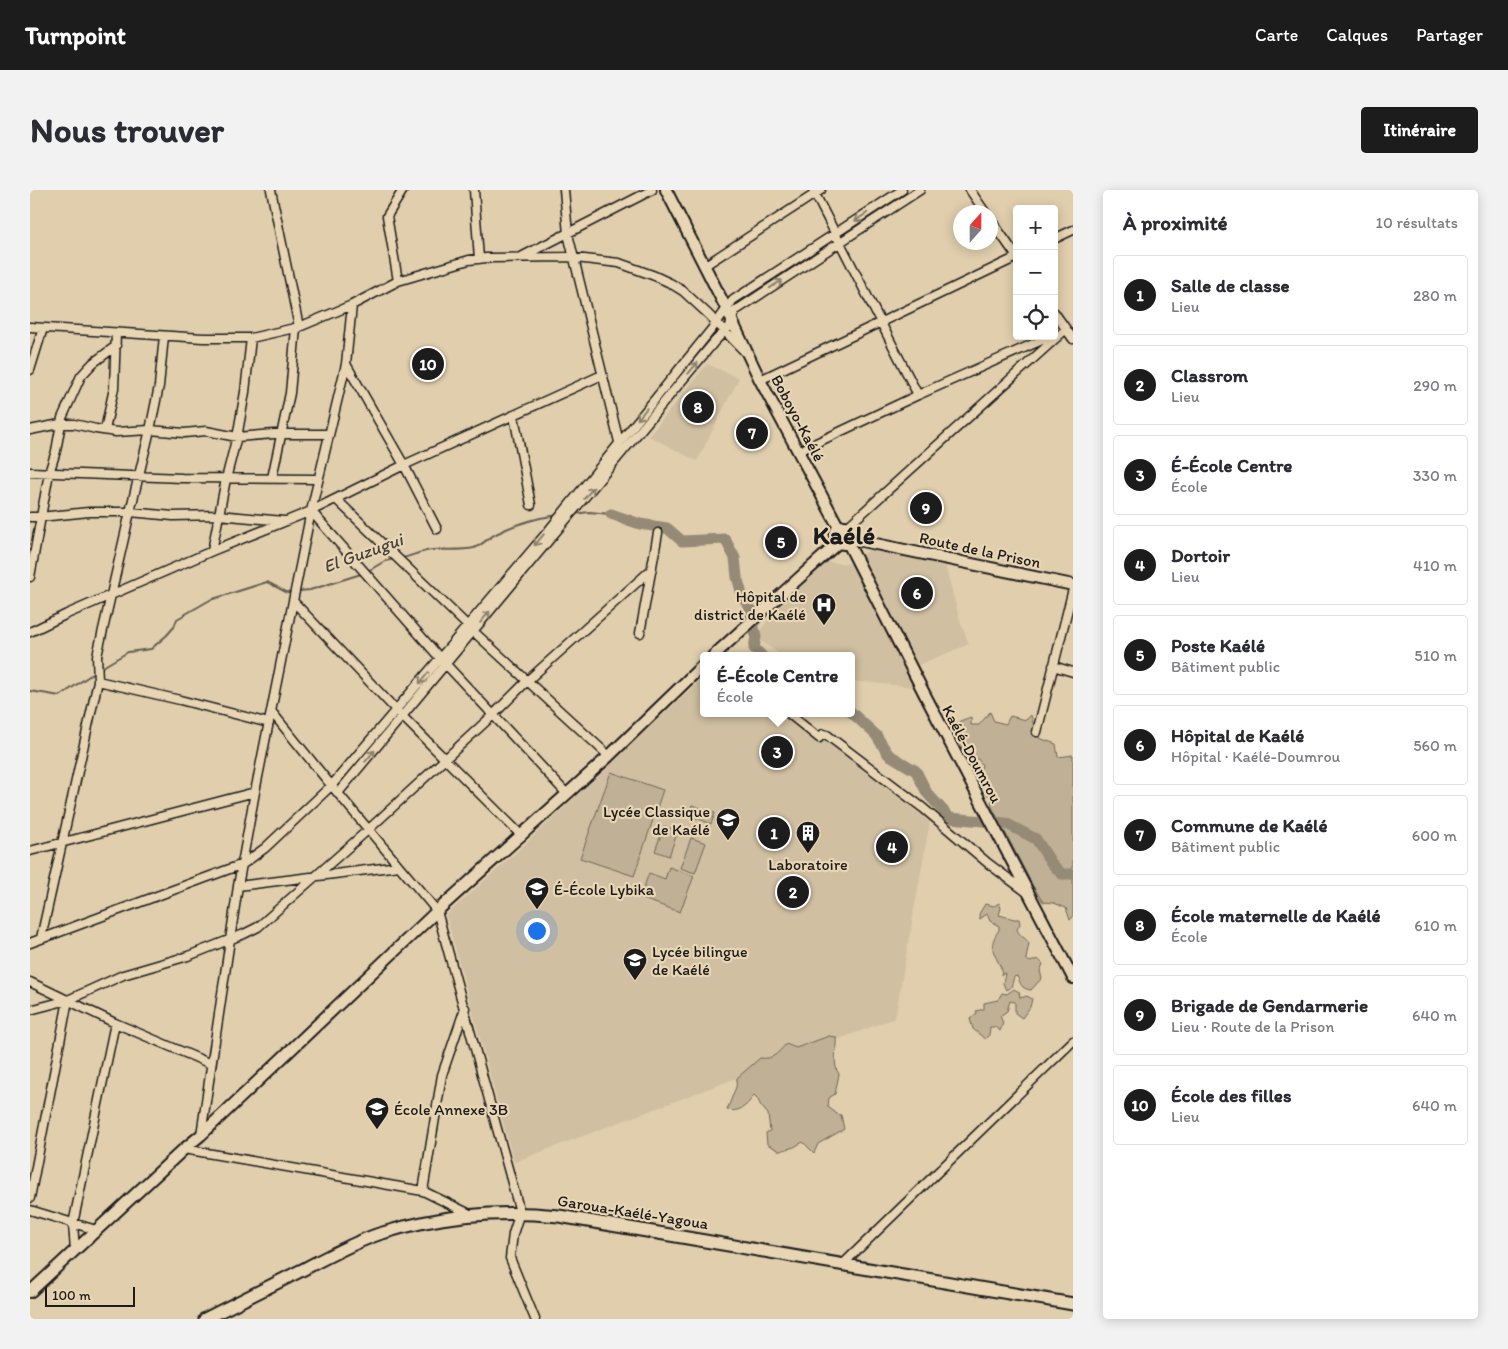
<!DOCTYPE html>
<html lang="fr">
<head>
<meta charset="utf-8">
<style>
	body { margin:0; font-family:Itim,sans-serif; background:#f2f2f3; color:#2b2b33 }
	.controls { position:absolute; right:15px; top:15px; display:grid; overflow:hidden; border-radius:5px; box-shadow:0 2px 12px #0003 }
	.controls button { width:45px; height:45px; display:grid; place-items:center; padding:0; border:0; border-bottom:1px solid #e1e1e2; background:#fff; color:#2b2b33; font:25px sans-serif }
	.compass { position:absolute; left:923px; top:15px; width:45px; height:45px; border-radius:50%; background:#fff; box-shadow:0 2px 12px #0003; rotate:21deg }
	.scale { position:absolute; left:15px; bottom:12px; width:90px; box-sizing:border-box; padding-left:5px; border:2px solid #1c1c1c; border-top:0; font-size:14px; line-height:18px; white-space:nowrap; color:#1c1c1c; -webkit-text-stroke:4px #e8d5b3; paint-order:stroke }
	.you { position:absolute; left:506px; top:740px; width:18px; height:18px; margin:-12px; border:4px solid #fff; border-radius:50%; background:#1a73e8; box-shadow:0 0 0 8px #1a73e833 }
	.badge { display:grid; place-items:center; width:32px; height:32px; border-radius:50%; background:#1c1c1c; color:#fff; font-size:16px; font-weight:700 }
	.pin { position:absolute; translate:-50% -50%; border:2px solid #fff; box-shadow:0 1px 5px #0006 }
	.popup { position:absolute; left:670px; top:462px; width:155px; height:65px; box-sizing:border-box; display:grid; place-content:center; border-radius:5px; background:#fff; filter:drop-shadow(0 1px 4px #0005); font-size:16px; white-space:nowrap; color:#7c7c81 }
	.popup b { font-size:19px; color:#2b2b33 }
	.popup::after { content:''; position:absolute; left:50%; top:100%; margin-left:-10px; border:10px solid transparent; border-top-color:#fff }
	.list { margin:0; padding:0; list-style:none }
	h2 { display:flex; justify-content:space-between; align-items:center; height:65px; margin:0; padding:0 20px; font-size:21px }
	h2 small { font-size:16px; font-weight:400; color:#7c7c81 }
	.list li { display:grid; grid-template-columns:32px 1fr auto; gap:15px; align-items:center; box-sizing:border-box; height:80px; margin:0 10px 10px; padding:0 10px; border:1px solid #e1e1e2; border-radius:5px }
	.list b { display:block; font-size:19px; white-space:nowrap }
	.list p { margin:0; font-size:16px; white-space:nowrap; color:#7c7c81 }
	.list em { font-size:16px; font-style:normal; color:#7c7c81 }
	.icon { flex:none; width:28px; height:28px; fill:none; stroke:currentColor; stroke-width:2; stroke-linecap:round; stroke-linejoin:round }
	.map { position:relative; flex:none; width:1043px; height:1129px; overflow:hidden; border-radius:5px }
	header { display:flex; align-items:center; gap:30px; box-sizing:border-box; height:70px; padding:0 25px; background:#1c1c1c; color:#fff }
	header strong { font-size:24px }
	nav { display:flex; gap:28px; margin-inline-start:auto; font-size:18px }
	.intro { display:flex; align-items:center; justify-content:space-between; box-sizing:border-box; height:120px; padding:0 30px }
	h1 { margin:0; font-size:35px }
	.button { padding:12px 22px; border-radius:5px; background:#1c1c1c; color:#fff; font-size:18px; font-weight:700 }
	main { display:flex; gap:30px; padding:0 30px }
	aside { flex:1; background:#fff; border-radius:5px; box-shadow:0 2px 12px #0003 }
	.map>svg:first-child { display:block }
</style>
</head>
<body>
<header>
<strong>Turnpoint</strong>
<nav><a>Carte</a><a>Calques</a><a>Partager</a></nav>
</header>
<div class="intro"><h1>Nous trouver</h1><a class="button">Itinéraire</a></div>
<main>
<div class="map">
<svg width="1043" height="1129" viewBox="0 0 1043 1129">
	<rect width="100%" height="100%" fill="#e0cead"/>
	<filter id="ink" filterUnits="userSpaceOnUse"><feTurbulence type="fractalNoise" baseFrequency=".02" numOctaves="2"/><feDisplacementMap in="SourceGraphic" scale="10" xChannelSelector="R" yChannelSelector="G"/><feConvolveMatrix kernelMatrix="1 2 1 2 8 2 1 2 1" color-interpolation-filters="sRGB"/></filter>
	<g filter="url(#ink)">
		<!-- built -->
		<path fill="#d0bfa1" d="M677,174L709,188L667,271L619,246Z
			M842,358L915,375L930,431L939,454L888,475L832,365Z
			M795,372L823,374L884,497L821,491V466H752L726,447L741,425Z
			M673,487V523H754L779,544L783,541L900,631L865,828L484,972L416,725L478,670Z"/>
		<!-- green -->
		<path fill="#c0b095" stroke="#6e6658" d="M960,522L964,531L976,534L980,526L996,530L1001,525L1005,540L1009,548L1026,554L1028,567L1043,565V727L1040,730L1036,718L1024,713L1013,712L1003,696L961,615L962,608L956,603V597L949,595L947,589L952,575L948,569H939L932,560L925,537L930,531L941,527V535H949Z
			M581,582L633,600L604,686L550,668Z
			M662,615L685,623L681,634L659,625Z
			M634,636L648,641L639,666L625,661Z
			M661,648L676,653L665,683L650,678Z
			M639,677L664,686L650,722L610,708L619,683L635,689Z
			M969,713L971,718L969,725L984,729H989L990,734L987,739C989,746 995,747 999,753L996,769L1000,772L1008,769L1013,774L1010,781L1012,788L1001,800C991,799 991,794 987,786L984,787L981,797L976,800L975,798L973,793L975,783L971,785L972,780C964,762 957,757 969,740V736L960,731L957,724L950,729L949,724L955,714L964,716Z
			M984,799L989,802L990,808L997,806L1002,809L1000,817L992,828L985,823V812L980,811L977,821L970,826L973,833L970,841L965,837H960L959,845L955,849L943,839L940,829L947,823L946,821L954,819V813L968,810L972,803L977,804Z
			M799,846L806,847C807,859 802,875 809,884L805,904L799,908L798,917L807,924L811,925L814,939L788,954L784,963L773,952L764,957L750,961L737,954L736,943L740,941L738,924L731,916L727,908L724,905C718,915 710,923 697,920L706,897L707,888L730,868C743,870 748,863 756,854L766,858Z"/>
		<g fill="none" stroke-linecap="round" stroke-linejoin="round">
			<!-- stream -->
			<path stroke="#655e52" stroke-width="2" d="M545,324L559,322L581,324
				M372,368C383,366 391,361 402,360C416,359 430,361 444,358C451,356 459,347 466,344C487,333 506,328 528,325
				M338,381L355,371L365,369
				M269,401L280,400L331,384
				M71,478L98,462L121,459L137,445L144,437L147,429L180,410L237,392L258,403L261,402
				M0,501L30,506L65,482"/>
			<!-- river -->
			<path stroke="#958a76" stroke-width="11" d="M581,324L610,334L637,338L652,351L695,349L705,368L707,387L713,408L720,417L726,447L724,458L732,466
				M821,522L846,545L858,564L886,581L897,603L920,628L975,633L1006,649L1022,674L1032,684H1043"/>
			<defs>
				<path id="minor" d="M241,0L269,137
					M444,0L449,69
					M534,0L538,44L589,252
					M783,0L888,205
					M940,0L955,22
					M1024,49L1043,40
					M493,66L622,0
					M674,76L791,0
					M368,91L357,26L373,0
					M322,115L316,174L281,321L263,411L367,521L492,646
					M1024,122L1043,149
					M0,137L173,148H221L269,137L322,115L368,91L439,70L456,68L537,67L589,73L625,86L640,93L653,101L678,124L716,163
					M316,174L374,275L407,339
					M0,180L13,138
					M730,190L987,67L961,30
					M484,226L501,315
					M0,240L30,234H44L66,239L86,242L120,240L154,243L176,241L207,247L244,244H299
					M75,240L84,198L86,143
					M769,261L888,205L1021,146
					M0,282L152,288L288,289
					M242,288L260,203L266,138
					M306,309L443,441L579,566
					M281,321L410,468L537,604
					M0,327H10L59,322H100L143,326L188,325L254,331
					M817,337L1036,139
					M182,361L196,289L208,242L215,202L221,148
					M0,387L19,283L26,261L32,228L51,186L63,173L86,156
					M0,442L37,424L182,361L281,321L374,275L572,185
					M610,443L628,343
					M1023,476L1043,482
					M68,491L150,510L239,533
					M241,521L296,589L407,721L490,1022L483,1044L480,1068L505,1129
					M758,523L789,548L793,544L797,545L893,618L959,674L998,703
					M1007,542L1043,399
					M308,603L685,151L700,136L705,121L890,0
					M0,661L225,602
					M208,696L369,676
					M11,748L68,491L67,466L100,322L120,240L129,196L134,146
					M0,753L213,674L235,658L302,595L519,340L681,140L703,110L872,0
					M0,792L85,833L181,874
					M0,820L38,810L93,785L158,766L214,744L228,737L339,639L463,525L497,491L622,379
					M171,945L208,696L225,602L263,411
					M154,959L393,1001L442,1025
					M393,1001L412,885L435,818
					M0,1008L38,810
					M0,1020L66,1040
					M45,1060L43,1034L85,833
					M813,1074L1043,851"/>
				<path id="major" d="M636,0L696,118L730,190L809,338
					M805 345a9 9 0 1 1 18 0a9 9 0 1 1-18 0Z
					M822,349L1043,395
					M818,353L894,503L1043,788
					M683,466L809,352
					M0,1102L154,959L171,945L407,721L579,566L673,475"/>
				<path id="highway" d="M175,1129C207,1113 238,1097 270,1081C295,1068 322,1053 349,1044C410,1025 466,1020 529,1026L1043,1114"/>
			</defs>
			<!-- minor casing -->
			<use href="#minor" stroke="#1c1c1c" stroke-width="11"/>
			<!-- major casing -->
			<use href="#major" stroke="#1c1c1c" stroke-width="14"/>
			<!-- highway casing -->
			<use href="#highway" stroke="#1c1c1c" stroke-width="15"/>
			<!-- minor -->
			<use href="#minor" stroke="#e8d5b3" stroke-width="8"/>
			<!-- major -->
			<use href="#major" stroke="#e8d5b3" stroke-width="10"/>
			<!-- highway -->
			<use href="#highway" stroke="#e8d5b3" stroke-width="11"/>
		</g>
		<!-- one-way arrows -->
		<defs><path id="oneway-shaft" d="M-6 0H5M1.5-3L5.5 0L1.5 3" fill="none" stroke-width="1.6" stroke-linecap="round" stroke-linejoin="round" transform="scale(1.25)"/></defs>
		<g stroke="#8c826f">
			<use href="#oneway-shaft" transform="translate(831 27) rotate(147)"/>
			<use href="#oneway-shaft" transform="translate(746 94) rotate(-33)"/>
			<use href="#oneway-shaft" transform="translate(663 178) rotate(-50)"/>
			<use href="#oneway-shaft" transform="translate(612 224) rotate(129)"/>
			<use href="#oneway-shaft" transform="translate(559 303) rotate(-50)"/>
			<use href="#oneway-shaft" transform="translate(509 350) rotate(130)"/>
			<use href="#oneway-shaft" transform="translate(455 427) rotate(-50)"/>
			<use href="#oneway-shaft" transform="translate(394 488) rotate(129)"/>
			<use href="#oneway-shaft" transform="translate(340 566) rotate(-50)"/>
		</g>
	</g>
	<!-- icons -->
	<defs>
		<symbol id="hospital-pin" viewBox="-11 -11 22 30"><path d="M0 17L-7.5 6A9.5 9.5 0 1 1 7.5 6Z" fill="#1c1c1c" stroke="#e8d5b3"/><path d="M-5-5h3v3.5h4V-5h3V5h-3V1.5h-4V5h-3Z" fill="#fff"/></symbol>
		<symbol id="university-pin" viewBox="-11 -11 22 30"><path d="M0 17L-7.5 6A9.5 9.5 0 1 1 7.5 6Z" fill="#1c1c1c" stroke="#e8d5b3"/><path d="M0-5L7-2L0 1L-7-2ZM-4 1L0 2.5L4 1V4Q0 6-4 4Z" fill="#fff"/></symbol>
		<symbol id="building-pin" viewBox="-11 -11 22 30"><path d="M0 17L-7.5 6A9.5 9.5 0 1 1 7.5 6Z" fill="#1c1c1c" stroke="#e8d5b3"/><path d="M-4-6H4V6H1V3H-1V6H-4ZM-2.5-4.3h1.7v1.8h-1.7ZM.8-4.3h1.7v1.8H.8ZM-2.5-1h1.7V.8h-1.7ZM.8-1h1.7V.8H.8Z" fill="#fff"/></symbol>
		<symbol id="school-pin" viewBox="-11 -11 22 30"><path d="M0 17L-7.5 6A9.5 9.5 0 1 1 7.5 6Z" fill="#1c1c1c" stroke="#e8d5b3"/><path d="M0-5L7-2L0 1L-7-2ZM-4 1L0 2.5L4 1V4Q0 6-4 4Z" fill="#fff"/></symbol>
	</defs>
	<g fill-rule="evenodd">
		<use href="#hospital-pin" x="780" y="401" width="28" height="38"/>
		<use href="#university-pin" x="684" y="616" width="28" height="38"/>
		<use href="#building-pin" x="764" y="629" width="28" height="38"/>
		<use href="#school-pin" x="493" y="685" width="28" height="38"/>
		<use href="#university-pin" x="591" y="756" width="28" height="38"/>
		<use href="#school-pin" x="333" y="905" width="28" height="38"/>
	</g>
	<g text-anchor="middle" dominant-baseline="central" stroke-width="4.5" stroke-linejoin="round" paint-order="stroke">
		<!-- street labels -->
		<g font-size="16" fill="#1c1c1c" stroke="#e8d5b3">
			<text transform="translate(768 228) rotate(62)">Boboyo-Kaélé</text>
			<text transform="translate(950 360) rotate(12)">Route de la Prison</text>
			<text transform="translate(942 564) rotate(62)">Kaélé-Doumrou</text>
			<text transform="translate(603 1022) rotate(9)">Garoua-Kaélé-Yagoua</text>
		</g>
		<!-- poi labels -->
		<g font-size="16" fill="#1c1c1c" stroke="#e8d5b3" text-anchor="start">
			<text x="776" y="406" text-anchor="end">Hôpital de<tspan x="776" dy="18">district de Kaélé</tspan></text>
			<text x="680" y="621" text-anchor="end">Lycée Classique<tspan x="680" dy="18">de Kaélé</tspan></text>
			<text x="778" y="674" text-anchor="middle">Laboratoire</text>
			<text x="524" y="699">É-École Lybika</text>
			<text x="622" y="761">Lycée bilingue<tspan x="622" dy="18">de Kaélé</tspan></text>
			<text x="364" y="919">École Annexe 3B</text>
		</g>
		<!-- water labels -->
		<g font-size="18" font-style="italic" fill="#46423c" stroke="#e8d5b3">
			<text transform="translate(333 363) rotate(-20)">El Guzugui</text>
		</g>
		<!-- town labels -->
		<g font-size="26" font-weight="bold" fill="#1c1c1c" stroke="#e8d5b3">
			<text x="814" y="345">Kaélé</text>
		</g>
	</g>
</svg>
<div class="controls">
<button>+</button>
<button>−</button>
<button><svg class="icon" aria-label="locate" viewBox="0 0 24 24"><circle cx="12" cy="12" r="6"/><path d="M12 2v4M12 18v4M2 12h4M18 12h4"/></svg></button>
</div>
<svg class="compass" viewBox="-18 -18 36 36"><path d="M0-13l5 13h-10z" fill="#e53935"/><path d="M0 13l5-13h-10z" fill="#7c7c81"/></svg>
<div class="scale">100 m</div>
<div class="you"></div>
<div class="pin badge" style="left:744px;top:643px">1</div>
<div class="pin badge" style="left:763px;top:702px">2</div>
<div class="pin badge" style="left:747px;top:562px">3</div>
<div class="popup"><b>É-École Centre</b>École</div>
<div class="pin badge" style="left:862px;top:657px">4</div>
<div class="pin badge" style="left:751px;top:352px">5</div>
<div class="pin badge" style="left:887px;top:403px">6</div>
<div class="pin badge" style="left:722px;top:243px">7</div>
<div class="pin badge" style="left:668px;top:217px">8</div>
<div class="pin badge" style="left:896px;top:318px">9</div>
<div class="pin badge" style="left:398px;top:174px">10</div>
</div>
<aside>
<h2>À proximité<small>10 résultats</small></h2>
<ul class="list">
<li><span class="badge">1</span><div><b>Salle de classe</b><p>Lieu</p></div><em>280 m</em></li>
<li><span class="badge">2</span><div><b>Classrom</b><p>Lieu</p></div><em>290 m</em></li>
<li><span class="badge">3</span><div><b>É-École Centre</b><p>École</p></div><em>330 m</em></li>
<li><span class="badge">4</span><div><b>Dortoir</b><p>Lieu</p></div><em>410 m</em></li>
<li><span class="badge">5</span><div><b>Poste Kaélé</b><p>Bâtiment public</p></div><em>510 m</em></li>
<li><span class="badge">6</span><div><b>Hôpital de Kaélé</b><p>Hôpital · Kaélé-Doumrou</p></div><em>560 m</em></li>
<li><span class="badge">7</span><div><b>Commune de Kaélé</b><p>Bâtiment public</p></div><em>600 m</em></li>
<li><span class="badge">8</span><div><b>École maternelle de Kaélé</b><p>École</p></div><em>610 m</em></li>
<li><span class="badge">9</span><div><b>Brigade de Gendarmerie</b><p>Lieu · Route de la Prison</p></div><em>640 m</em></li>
<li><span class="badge">10</span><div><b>École des filles</b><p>Lieu</p></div><em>640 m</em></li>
</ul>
</aside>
</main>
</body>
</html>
